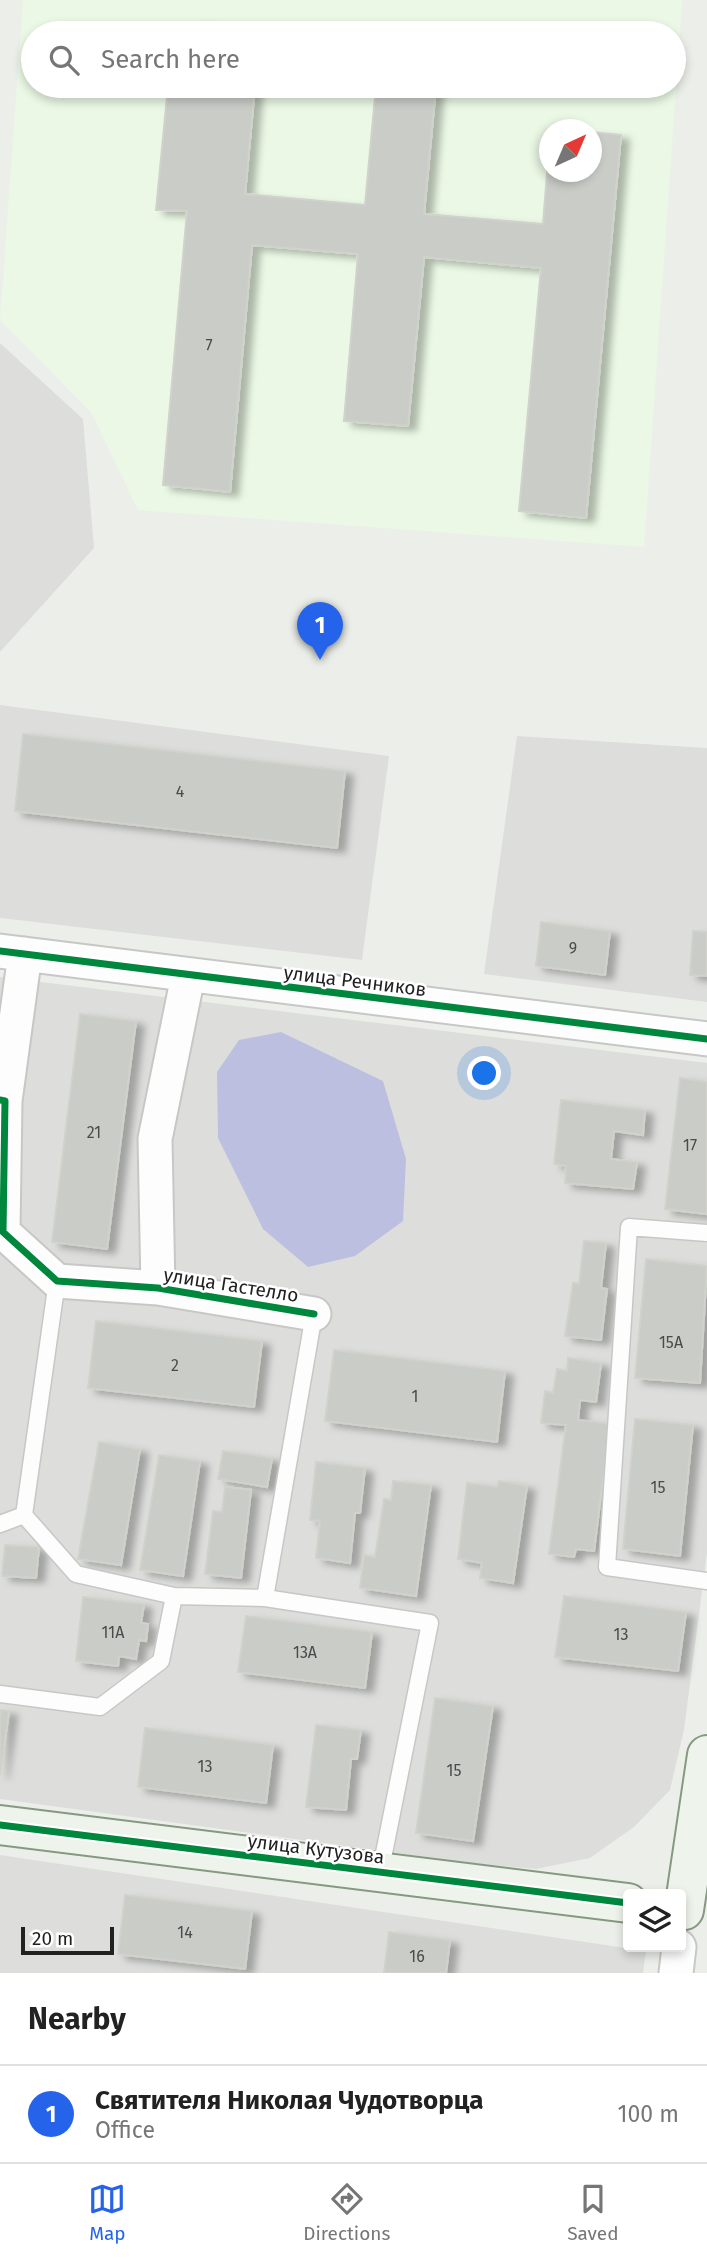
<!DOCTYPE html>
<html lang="en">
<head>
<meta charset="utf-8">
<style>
	body { margin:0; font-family:"Fira Sans",sans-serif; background:#f2f2f2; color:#222 }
	.controls { position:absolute; right:21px; bottom:21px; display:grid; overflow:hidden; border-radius:7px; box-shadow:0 4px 10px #0003 }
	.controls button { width:63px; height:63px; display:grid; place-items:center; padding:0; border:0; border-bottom:2px solid #e0e0e0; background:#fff; color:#222; font:35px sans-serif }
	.compass { position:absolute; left:539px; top:119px; width:63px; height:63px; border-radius:50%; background:#fff; box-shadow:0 4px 10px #0003; rotate:44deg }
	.scale { position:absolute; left:21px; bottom:18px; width:93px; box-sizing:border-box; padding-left:7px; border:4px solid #212121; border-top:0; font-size:19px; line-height:24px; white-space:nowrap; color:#212121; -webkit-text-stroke:5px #fff; paint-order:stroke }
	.you { position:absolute; left:485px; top:1074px; width:24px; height:24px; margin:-18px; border:5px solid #fff; border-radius:50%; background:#1a73e8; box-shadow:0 0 0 10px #1a73e833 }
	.badge { display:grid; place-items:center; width:46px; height:46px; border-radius:50%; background:#2563eb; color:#fff; font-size:23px; font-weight:700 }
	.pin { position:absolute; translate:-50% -58px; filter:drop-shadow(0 2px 4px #0008) }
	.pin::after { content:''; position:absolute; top:37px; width:24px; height:21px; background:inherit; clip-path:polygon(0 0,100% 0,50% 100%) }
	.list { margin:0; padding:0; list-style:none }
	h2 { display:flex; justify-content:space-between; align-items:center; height:91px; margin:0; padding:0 28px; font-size:30px }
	h2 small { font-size:23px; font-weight:400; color:#767676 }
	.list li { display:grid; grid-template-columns:46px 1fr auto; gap:21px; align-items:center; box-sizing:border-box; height:98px; padding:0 28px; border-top:2px solid #e0e0e0 }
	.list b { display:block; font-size:26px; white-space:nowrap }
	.list p { margin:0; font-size:23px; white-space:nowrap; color:#767676 }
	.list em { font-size:23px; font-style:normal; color:#767676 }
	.icon { flex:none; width:38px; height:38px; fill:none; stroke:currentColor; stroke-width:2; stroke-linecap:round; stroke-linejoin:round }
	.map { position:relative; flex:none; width:707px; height:1973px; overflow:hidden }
	.search { position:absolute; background:#fff; box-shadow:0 4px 10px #0003; left:21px; right:21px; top:21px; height:77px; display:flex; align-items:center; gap:18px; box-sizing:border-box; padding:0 24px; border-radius:38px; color:#767676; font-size:26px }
	.sheet { height:189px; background:#fff }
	nav { display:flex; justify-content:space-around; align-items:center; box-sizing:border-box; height:98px; border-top:2px solid #e0e0e0; background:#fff; font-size:19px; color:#767676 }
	nav a { display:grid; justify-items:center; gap:4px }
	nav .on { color:#2563eb }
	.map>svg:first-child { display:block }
</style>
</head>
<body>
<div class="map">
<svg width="707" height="1973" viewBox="0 0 707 1973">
	<defs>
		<filter id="shadow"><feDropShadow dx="8" dy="4.5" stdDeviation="3.5" flood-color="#0004"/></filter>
	</defs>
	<rect width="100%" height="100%" fill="#ecefe9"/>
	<!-- residential -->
	<path fill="#dddedb" d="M0,343L83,419L94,548L0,652Z
		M0,705L389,756L362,960L0,918Z
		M517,736L707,748V1002L484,974Z
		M0,977L707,1063V1553L684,1730L670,1790L634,1827L590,1858L536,1869L470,1863L0,1799Z
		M0,1855L646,1951L643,1973H0Z"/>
	<!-- education -->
	<path fill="#eaf8e5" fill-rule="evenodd" d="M23,0H682L644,547L138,510L91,412L0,320ZM33,33H674V86H33ZM550,130H592V172H550Z"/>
	<!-- water -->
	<path fill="#bdbfe1" d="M281,1032L383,1081L406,1159L403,1221L355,1256L308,1267L263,1229L218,1138L217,1072L239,1040Z"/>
	<!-- building -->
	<path fill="#caccc7" stroke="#d0d2cb" stroke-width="2" filter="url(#shadow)" d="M194,22L260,27L259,33H193Z
		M168,86H255L245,194L365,205L376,86H436L424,214L543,224L550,135V172H592V132L621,135L586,518L519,511L541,268L424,257L408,426L344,421L358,254L252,245L230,492L163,485L187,211L156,210Z
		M23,734L345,771L337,848L15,811Z
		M541,922L610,931L605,975L536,966Z
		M693,931L707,932V976L690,975Z
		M80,1014L136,1021L107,1249L52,1242Z
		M680,1078L707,1082V1214L665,1209Z
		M561,1100L645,1110L643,1135L614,1131L611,1159L637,1162L633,1189L565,1183L566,1166L554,1164Z
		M584,1241L606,1243L601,1288L607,1289L601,1340L565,1336L573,1283L579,1284Z
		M646,1259L707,1266L700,1383L635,1378Z
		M96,1321L262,1341L254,1407L88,1388Z
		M334,1350L505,1371L497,1442L325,1421Z
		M568,1358L601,1363L596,1402L580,1400L578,1420L610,1424L594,1551L576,1549L574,1557L549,1554L566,1425L541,1423L545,1391L553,1393L557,1369L567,1371Z
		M635,1419L693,1425L680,1556L623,1549Z
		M99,1442L140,1449L121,1565L78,1559Z
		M223,1451L272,1458L267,1487L218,1479Z
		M159,1455L200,1461L183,1576L140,1570Z
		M316,1462L365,1468L360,1513H355L350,1563L316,1558L320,1521L310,1520Z
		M393,1481L431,1485L416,1596L360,1588L364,1555L375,1557L384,1499L391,1500Z
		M499,1481L527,1486L513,1583L480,1578L482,1563L458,1559L467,1483L497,1487Z
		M225,1487L251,1490L241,1578L205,1574L213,1511L222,1512Z
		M5,1545L39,1547L36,1578L2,1576Z
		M564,1596L686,1612L678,1671L555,1657Z
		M83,1597L144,1604L141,1623L148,1624L146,1641L139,1640L136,1659L119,1656L118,1666L76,1661Z
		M246,1616L372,1632L365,1688L238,1672Z
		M435,1698L493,1706L473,1841L416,1833Z
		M0,1710L9,1711L0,1775Z
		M316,1725L361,1730L357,1759H351L346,1810L306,1807Z
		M145,1728L273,1745L266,1803L138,1787Z
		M125,1895L252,1911L245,1969L118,1954Z
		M389,1932L450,1940L446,1973H384Z"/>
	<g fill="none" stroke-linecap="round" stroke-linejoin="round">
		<defs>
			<path id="lane" d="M707,1233L629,1227L607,1567L707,1581
				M57,1281L24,1515L76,1574L174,1596L265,1598L314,1314
				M0,1524L24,1515
				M265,1598L430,1623L380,1873
				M0,1694L100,1707L161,1661L174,1596"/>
			<path id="street" d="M0,951L707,1039
				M0,1100L5,1101L3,1232L57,1281L158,1288L314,1314
				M5,1101L25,954
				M158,1288L155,1139L188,976
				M676,1973L679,1947"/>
			<path id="secondary" d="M0,1825L628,1903
				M681,1910H684L707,1755"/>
		</defs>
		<!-- lane casing -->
		<use href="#lane" stroke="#c7c8c5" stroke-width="19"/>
		<!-- street casing -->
		<use href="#street" stroke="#c7c8c5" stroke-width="37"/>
		<!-- secondary casing -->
		<use href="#secondary" stroke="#859981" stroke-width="42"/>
		<!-- lane -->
		<use href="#lane" stroke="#fcfdfc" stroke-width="16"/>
		<!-- street -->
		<use href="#street" stroke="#fcfdfc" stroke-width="33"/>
		<!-- secondary -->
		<use href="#secondary" stroke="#eef4ec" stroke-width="38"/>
		<defs>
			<path id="cycleway" d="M0,951L707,1039
				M0,1100L5,1101L3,1232L57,1281L158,1288L314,1314
				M0,1825L628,1903"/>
		</defs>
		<!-- cycleway casing -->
		<use href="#cycleway" stroke="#fff" stroke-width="11"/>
		<!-- cycleway -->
		<use href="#cycleway" stroke="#00873e" stroke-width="7"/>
	</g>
	<g text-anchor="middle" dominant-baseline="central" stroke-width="5" stroke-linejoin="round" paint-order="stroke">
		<!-- number labels -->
		<g font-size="16" fill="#4b4c4a">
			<text x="209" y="345">7</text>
			<text x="180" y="791">4</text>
			<text x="573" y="948">9</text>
			<text x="94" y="1132">21</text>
			<text x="690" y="1145">17</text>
			<text x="671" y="1342">15А</text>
			<text x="175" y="1365">2</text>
			<text x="415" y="1396">1</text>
			<text x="658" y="1487">15</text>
			<text x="113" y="1632">11А</text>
			<text x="621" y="1634">13</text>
			<text x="305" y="1652">13А</text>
			<text x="205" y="1766">13</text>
			<text x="454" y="1770">15</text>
			<text x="185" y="1932">14</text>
			<text x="417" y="1956">16</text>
		</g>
		<!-- street labels -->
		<g font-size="19" fill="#212121" stroke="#fff">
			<text transform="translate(355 981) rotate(7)">улица Речников</text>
			<text transform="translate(231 1285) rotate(9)">улица Гастелло</text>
			<text transform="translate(316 1849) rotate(7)">улица Кутузова</text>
		</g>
	</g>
</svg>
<div class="controls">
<button><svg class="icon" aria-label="layers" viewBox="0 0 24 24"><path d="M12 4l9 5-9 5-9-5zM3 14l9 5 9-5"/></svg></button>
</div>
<svg class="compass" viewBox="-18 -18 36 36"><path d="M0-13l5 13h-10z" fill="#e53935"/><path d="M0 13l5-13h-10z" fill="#767676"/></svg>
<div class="scale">20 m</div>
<div class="you"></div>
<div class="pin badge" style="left:320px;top:660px">1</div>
<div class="search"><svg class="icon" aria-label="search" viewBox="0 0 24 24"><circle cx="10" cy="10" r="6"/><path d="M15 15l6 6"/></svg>Search here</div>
</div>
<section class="sheet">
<h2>Nearby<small></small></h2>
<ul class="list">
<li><span class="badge">1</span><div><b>Святителя Николая Чудотворца</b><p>Office</p></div><em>100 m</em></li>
</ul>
</section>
<nav>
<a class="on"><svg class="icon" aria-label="map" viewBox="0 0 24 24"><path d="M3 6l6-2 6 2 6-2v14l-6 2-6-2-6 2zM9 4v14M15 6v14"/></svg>Map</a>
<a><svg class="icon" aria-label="directions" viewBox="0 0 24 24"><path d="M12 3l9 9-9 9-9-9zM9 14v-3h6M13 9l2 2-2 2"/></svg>Directions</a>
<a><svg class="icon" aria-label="saved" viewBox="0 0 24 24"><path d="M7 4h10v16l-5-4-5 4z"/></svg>Saved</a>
</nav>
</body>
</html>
